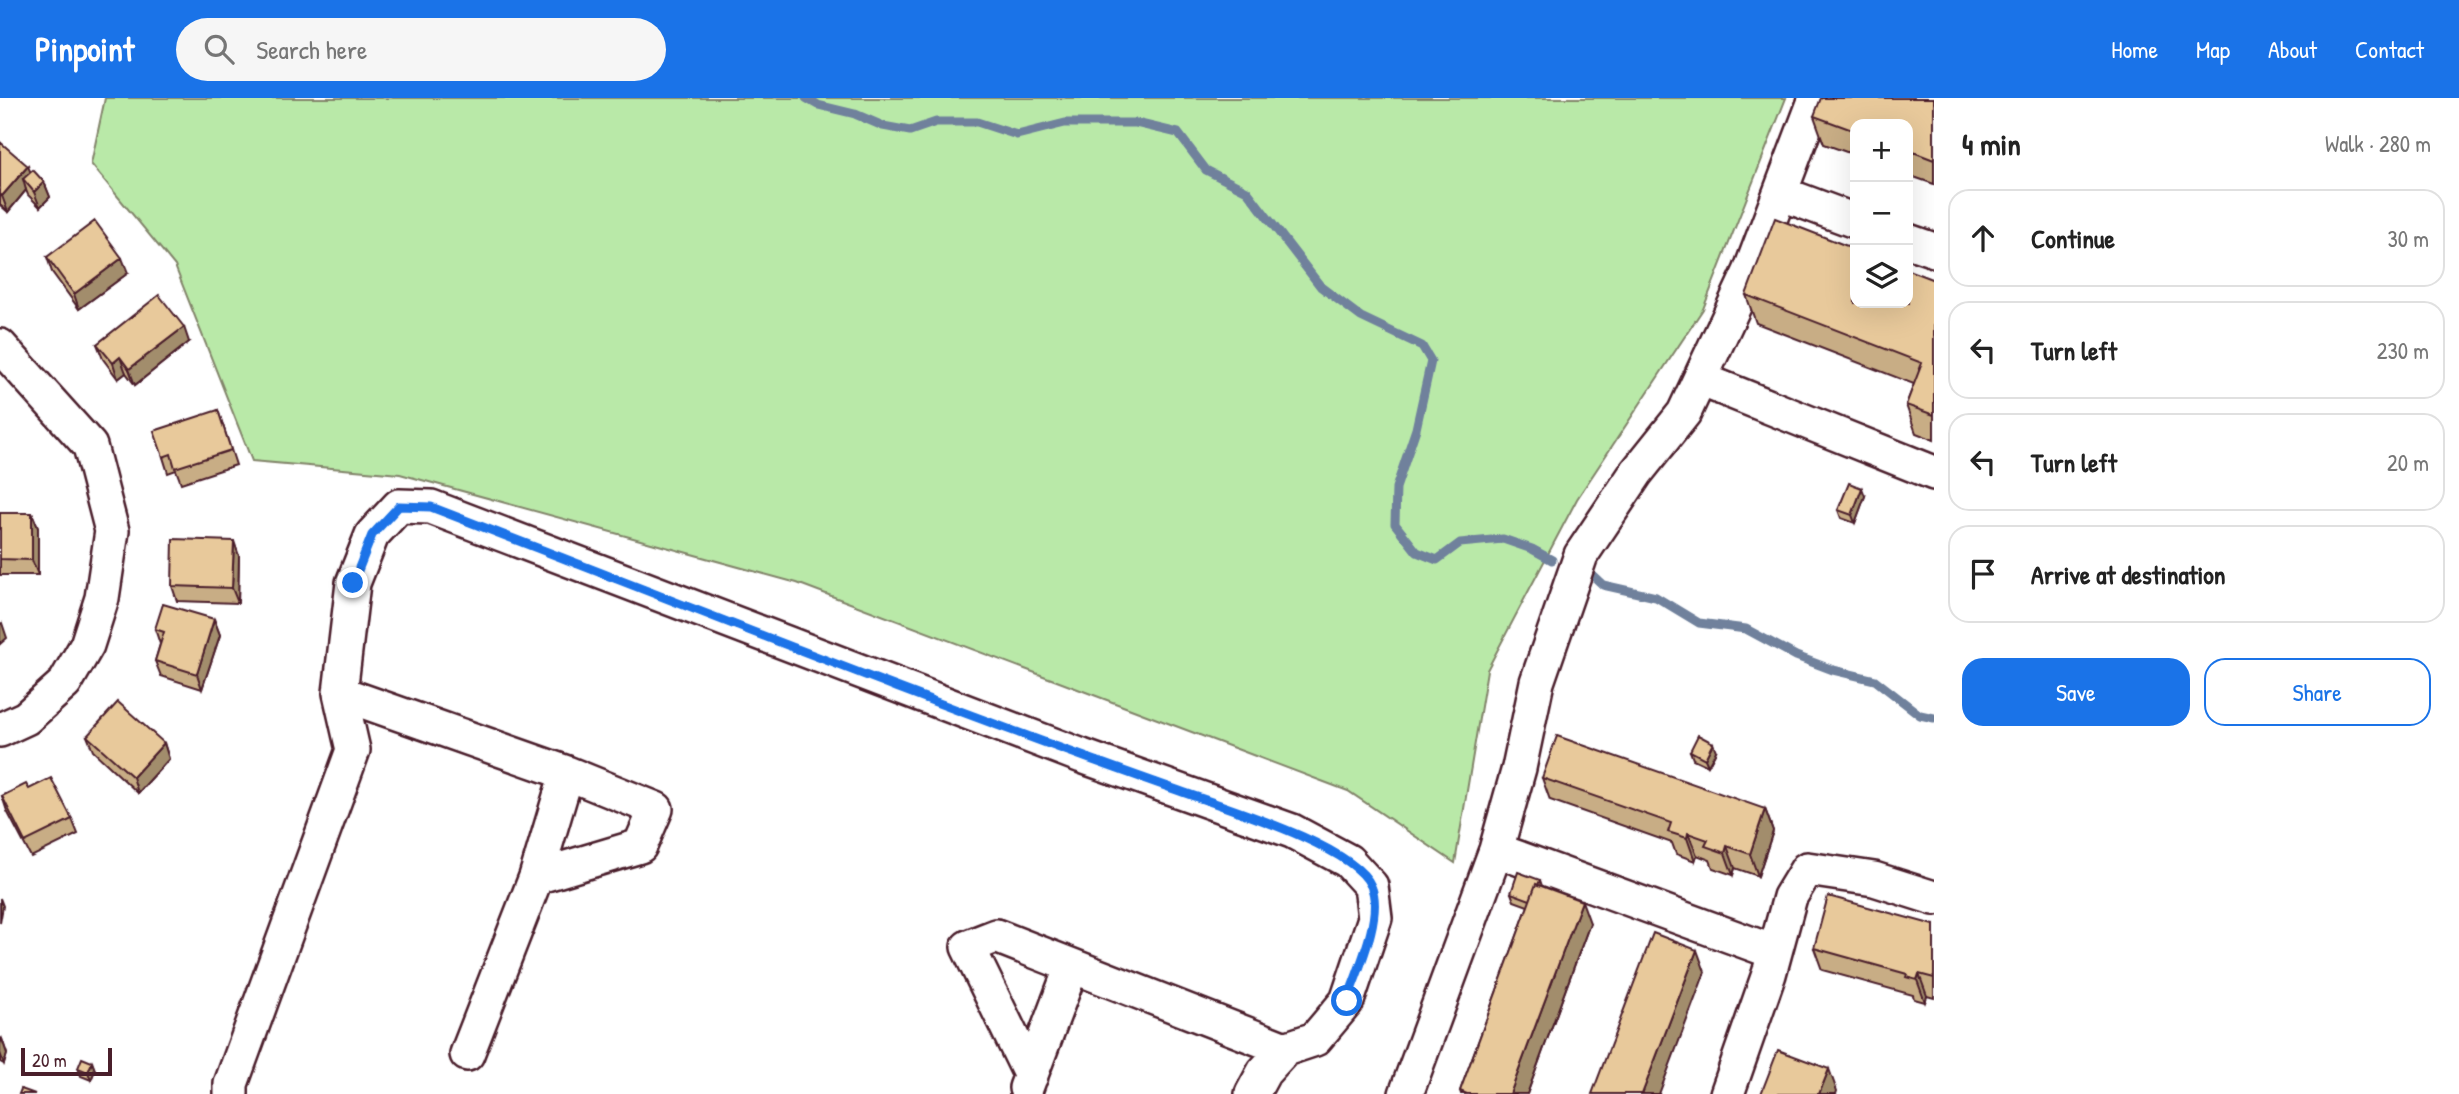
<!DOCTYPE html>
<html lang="en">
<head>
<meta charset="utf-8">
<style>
	body { margin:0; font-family:"Patrick Hand",sans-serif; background:#f6f6f6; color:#222 }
	.controls { position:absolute; right:21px; top:21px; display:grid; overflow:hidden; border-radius:14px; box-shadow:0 7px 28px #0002 }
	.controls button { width:63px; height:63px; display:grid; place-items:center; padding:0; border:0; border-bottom:2px solid #e0e0e0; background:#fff; color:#222; font:35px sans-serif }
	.scale { position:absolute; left:21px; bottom:18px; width:91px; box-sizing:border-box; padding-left:7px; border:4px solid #4a1f2b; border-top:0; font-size:19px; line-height:24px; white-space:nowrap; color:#4a1f2b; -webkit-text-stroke:5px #fff; paint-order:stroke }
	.stop { position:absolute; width:21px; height:21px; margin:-16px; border:5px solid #1a73e8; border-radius:50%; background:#fff }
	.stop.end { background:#1a73e8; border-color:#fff; box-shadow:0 2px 7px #0008 }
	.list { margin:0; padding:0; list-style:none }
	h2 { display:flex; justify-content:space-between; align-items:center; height:91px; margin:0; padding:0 28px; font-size:30px }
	h2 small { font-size:23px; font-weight:400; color:#767676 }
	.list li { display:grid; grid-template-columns:46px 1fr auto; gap:21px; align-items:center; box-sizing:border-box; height:98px; margin:0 14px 14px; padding:0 14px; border:2px solid #e0e0e0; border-radius:21px }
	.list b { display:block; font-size:26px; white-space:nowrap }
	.list em { font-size:23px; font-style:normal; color:#767676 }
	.actions { display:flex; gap:14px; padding:21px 28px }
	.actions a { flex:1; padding:16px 0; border:2px solid #1a73e8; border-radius:21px; text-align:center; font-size:24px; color:#1a73e8 }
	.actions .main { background:#1a73e8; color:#fff }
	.icon { flex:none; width:38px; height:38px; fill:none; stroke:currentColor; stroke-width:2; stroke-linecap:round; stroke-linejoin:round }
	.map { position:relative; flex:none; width:1934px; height:996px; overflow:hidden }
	header { display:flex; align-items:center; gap:42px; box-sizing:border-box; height:98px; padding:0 35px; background:#1a73e8; color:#fff }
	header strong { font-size:33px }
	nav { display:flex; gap:38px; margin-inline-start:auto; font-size:24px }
	.search { width:490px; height:63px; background:#f6f6f6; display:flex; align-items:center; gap:18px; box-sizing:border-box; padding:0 24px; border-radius:38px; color:#767676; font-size:26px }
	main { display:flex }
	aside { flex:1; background:#fff }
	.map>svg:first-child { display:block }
</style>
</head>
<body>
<header>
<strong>Pinpoint</strong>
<div class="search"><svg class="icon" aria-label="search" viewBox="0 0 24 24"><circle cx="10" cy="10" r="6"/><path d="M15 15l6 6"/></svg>Search here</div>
<nav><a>Home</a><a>Map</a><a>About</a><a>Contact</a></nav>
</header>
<main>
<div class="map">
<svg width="1934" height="996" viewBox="0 0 1934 996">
	<rect width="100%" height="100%" fill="#fff"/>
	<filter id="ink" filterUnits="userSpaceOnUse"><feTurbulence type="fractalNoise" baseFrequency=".0143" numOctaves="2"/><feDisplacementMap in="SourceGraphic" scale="14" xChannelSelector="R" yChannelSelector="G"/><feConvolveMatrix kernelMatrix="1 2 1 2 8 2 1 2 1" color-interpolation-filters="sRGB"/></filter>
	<g filter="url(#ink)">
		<!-- green -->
		<path fill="#b9e9a8" stroke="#82846a" stroke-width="2" d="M105,0H1786L1703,211L1577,401L1487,572L1455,765L1348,693L797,485L400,376L252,363L175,168L91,66Z"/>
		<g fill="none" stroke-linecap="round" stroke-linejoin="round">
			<!-- stream -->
			<path stroke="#6f819c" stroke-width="9" d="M806,0L818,7L855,16L883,28L910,33L936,24H977L1017,37L1065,25H1136L1178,35L1206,72L1247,93L1321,189L1361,219L1422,248L1431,263L1416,331L1396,390L1395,426L1417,454L1437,462L1460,445L1503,441L1532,451L1552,462
				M1590,475L1603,487L1656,499L1699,525L1746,531L1796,558L1833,572L1875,582L1920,617L1934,620"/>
			<defs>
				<path id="minor" d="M1780,95L1855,123
					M1908,143L1934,152
					M0,248L90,348L112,433L102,500L87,547L65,585L26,620L0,632
					M1700,281L1934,375
					M340,595L567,675L656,711L640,748L536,779
					M1496,752L1774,854
					M467,956L536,779L567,675
					M1031,978L968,849L996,838L1285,951
					M1026,990L1072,868
					M231,996V986L353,652L340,595L353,485L372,437L399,408L431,409L1082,658L1292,733L1348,763L1371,788L1375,820L1347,903L1315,941L1285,951L1264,974L1252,996
					M1406,996L1496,752L1519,670L1537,584L1581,457L1636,375L1684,315L1750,174L1816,0
					M1727,996L1769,876L1790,799L1807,771L1874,781L1934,800"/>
			</defs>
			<!-- minor casing -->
			<use href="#minor" stroke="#4a1f2b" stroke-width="38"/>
			<!-- minor -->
			<use href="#minor" stroke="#fff" stroke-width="33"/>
		</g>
		<!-- wall -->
		<path fill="#c8ad85" stroke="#4a1f2b" stroke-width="2" d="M1934,0V86L1908,77V26H1855V57L1824,46L1814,18Z
			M0,44L31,74L44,84L50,99L40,109L28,97L26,92L8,114L0,107Z
			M47,159L128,175L79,211L52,174Z
			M1934,182V342L1916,335L1906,307L1914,286L1756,225L1746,197Z
			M189,244L135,287L126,275L118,281L103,261L97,246Z
			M218,312L236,367L181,385L176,372L168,375L163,359Z
			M1865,398L1855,425L1841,420L1838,412Z
			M0,415H32L38,430V477H0Z
			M239,458L238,505L177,503L172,488Z
			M214,521L220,537L202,591L161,578L155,563L160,546L155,531Z
			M87,638L164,645L169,661L138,695L93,653Z
			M1690,653H1716L1708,668L1693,661Z
			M1542,680L1765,711L1773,733L1758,778L1735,770L1733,777L1713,770L1710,762L1697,757L1695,763L1676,756L1672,745L1550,702Z
			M29,691L72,721L78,736L31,759L7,713L2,698Z
			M1540,782L1542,788L1590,825L1527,996H1461L1460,993L1528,808L1514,803L1511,795Z
			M1934,827V900L1927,898L1925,904L1914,901L1913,897L1822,872L1814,850Z
			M0,940L2,941L7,956L4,966L0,964Z
			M92,964L95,972L91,982L81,978L78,970Z"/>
		<!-- shaded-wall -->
		<path fill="#a28d6c" stroke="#4a1f2b" stroke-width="2" d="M28,68L34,83L23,81L26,92L8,114L2,98Z
			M44,84L50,99L40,109L34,94Z
			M122,160L128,175L79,211L74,196Z
			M184,229L189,244L135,287L129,271Z
			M120,259L126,275L118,281L113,265Z
			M1862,390L1865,398L1855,425L1852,417Z
			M32,415L38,430V477L32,462Z
			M234,443L239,458L238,505L232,490Z
			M214,521L220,537L202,591L197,576Z
			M2,525L7,540L0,546V526Z
			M164,645L169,661L138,695L133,679Z
			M1713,645L1716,653L1708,668L1705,661Z
			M1765,711L1773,733L1758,778L1750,756Z
			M1688,735L1697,757L1695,763L1687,740Z
			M1727,748L1735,770L1733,777L1725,755Z
			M0,800L3,808L0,825Z
			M1582,803L1590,825L1527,996H1510Z
			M1697,852L1705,874L1659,996H1642Z
			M1919,876L1927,898L1925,904L1917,882Z
			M2,941L7,956L4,966L0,955V946Z
			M92,964L95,972L91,982L88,974Z
			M1829,971L1837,993L1836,996H1819Z"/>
		<!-- building -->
		<path fill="#e8c99b" stroke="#4a1f2b" stroke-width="2" d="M1821,0H1934V62L1908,52V26H1855V33L1814,18Z
			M0,44L28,68L2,98L0,96Z
			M33,72L44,84L34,94L23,81Z
			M1775,120L1855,151V205H1908V172L1934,182V317L1906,307L1922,265L1746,197Z
			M95,123L122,160L74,196L47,159Z
			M159,197L184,229L129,271L120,259L113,265L97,246Z
			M218,312L231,352L175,370L171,356L163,359L154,333Z
			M1849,385L1862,390L1852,417L1838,412Z
			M0,415H32V462L0,461Z
			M173,441L234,443L232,490L172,488Z
			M163,506L214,521L197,576L155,563L164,534L155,531Z
			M118,604L164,645L133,679L87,638Z
			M1698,637L1713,645L1705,661L1690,653Z
			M1557,638L1765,711L1750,756L1727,748L1725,755L1705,748L1708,742L1688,735L1687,740L1668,734L1671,725L1542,680Z
			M51,680L72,721L25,744L2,698L26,686L29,691Z
			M1518,774L1540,782L1538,787L1536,786L1530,802L1511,795Z
			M1536,786L1582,803L1510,996H1467L1460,993Z
			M1828,798L1934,827V880L1919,876L1917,882L1906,879L1907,876L1814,850Z
			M1653,835L1697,852L1642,996H1592Z
			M1778,952L1829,971L1819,996H1761Z
			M82,960L92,964L88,974L78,970Z
			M21,991L35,996H19Z"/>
	</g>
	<g fill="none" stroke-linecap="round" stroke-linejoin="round" filter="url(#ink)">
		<!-- route -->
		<path stroke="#1a73e8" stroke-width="9" d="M353,485L372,437L399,408L431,409C678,504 924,603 1174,691C1217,707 1354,747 1371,788C1384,817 1357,874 1347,903"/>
	</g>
</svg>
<div class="controls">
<button>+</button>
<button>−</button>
<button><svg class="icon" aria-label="layers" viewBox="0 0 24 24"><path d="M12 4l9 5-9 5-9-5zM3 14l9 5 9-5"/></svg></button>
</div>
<div class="scale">20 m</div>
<div class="stop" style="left:1347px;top:903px"></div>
<div class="stop end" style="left:353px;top:485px"></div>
</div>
<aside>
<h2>4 min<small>Walk · 280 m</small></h2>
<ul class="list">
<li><svg class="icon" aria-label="ahead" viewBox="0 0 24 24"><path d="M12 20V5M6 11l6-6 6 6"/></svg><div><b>Continue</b></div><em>30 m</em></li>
<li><svg class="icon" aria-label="left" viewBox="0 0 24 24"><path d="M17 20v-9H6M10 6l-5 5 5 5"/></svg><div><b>Turn left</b></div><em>230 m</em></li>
<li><svg class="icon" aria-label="left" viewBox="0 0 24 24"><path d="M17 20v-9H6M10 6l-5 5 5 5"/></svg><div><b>Turn left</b></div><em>20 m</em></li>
<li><svg class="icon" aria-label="arrive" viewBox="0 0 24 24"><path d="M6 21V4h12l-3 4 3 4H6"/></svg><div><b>Arrive at destination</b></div></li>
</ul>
<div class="actions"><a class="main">Save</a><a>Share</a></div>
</aside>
</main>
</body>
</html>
